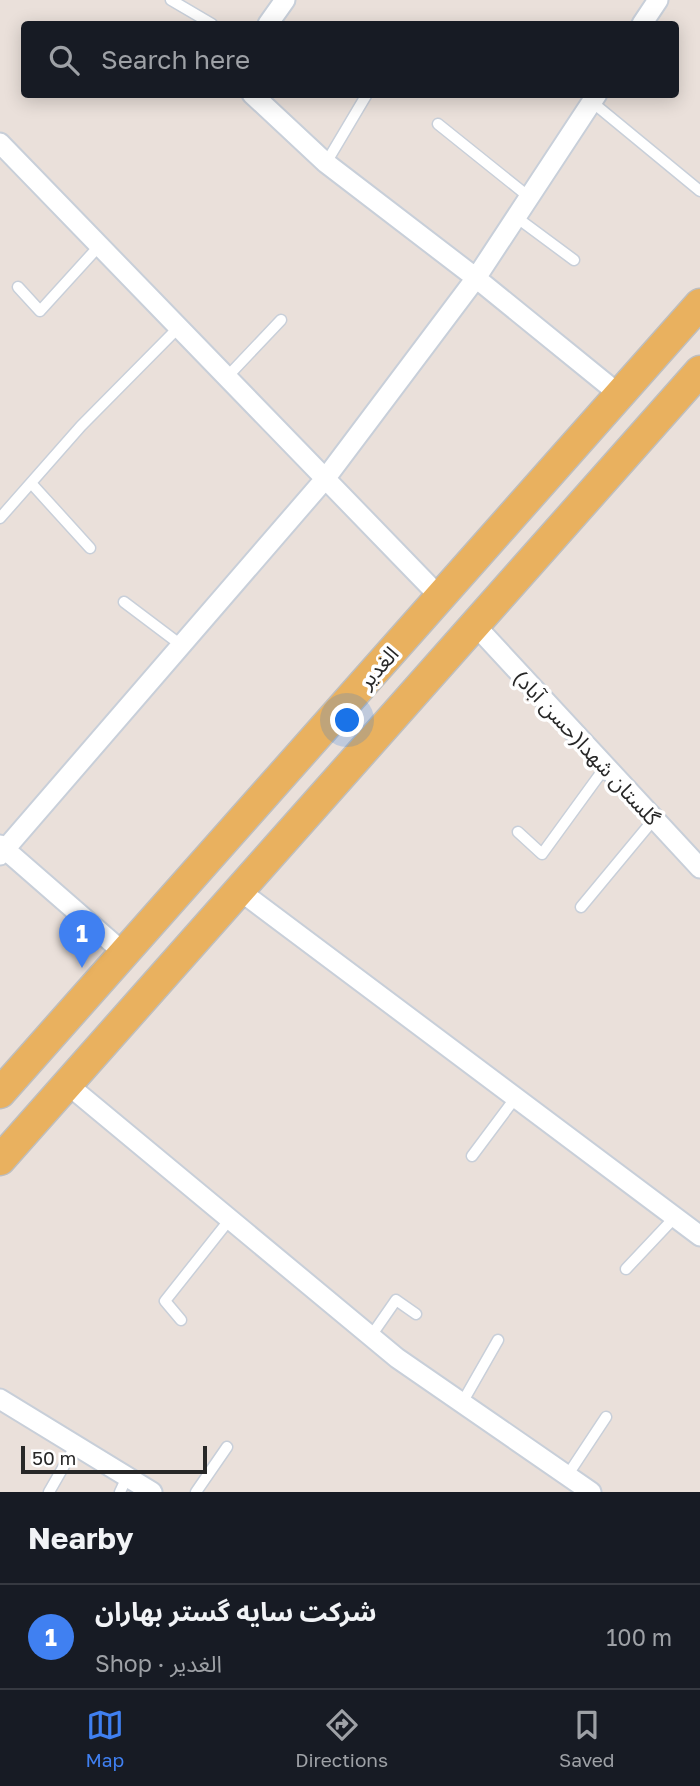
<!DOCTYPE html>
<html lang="en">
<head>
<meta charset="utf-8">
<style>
	body { margin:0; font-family:"Golos Text","Noto Sans Arabic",sans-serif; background:#20242c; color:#f1f3f6 }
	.scale { position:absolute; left:21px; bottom:18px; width:186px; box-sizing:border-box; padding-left:7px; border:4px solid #282828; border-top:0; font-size:19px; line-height:24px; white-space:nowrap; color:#282828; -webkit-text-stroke:5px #fff; paint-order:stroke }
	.you { position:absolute; left:348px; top:721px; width:24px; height:24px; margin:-18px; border:5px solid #fff; border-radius:50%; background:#1a73e8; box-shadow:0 0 0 10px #1a73e833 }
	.badge { display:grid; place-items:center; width:46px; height:46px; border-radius:50%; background:#4080f1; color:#fff; font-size:23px; font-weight:700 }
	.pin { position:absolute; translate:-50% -58px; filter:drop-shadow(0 2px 4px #0008) }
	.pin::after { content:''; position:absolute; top:37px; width:24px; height:21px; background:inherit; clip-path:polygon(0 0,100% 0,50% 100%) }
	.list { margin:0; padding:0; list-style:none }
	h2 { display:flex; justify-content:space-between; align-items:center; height:91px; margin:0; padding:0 28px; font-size:30px }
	h2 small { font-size:23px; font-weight:400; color:#9ea1a6 }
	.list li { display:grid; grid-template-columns:46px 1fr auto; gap:21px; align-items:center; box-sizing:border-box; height:105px; padding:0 28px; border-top:2px solid #363941 }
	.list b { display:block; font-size:26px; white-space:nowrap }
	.list p { margin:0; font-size:23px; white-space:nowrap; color:#9ea1a6 }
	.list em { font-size:23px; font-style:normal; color:#9ea1a6 }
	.icon { flex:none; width:38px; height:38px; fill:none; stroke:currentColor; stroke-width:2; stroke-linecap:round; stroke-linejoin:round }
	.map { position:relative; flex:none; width:700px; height:1492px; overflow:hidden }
	.search { position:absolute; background:#171b24; box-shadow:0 4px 18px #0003; left:21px; right:21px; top:21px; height:77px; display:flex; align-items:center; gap:18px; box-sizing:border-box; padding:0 24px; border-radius:7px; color:#9ea1a6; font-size:26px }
	.sheet { height:196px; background:#171b24 }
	nav { display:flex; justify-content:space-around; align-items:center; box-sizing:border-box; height:98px; border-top:2px solid #363941; background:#171b24; font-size:19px; color:#9ea1a6 }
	nav a { display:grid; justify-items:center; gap:4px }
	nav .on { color:#4080f1 }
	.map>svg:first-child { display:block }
</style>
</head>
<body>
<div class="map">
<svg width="700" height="1492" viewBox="0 0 700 1492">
	<rect width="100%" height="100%" fill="#eae0da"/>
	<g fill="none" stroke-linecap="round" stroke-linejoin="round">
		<defs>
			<path id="service" d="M171,0L212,24
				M592,102L700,191
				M438,124L529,197
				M326,163L367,94
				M516,217L574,260
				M18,287L40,311L100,245
				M227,377L281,320
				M31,483L90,548
				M0,518L81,426L179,327
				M124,602L181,645
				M518,832L542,854L606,766
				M581,907L654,819
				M472,1156L516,1097
				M626,1269L675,1217
				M181,1320L165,1301L230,1219
				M371,1336L396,1300L416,1314
				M462,1403L498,1340
				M567,1476L606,1417
				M49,1492L76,1445
				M120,1492L127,1477
				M196,1492L227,1447"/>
			<path id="minor" d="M268,24L285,0
				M642,24L658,0
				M252,94L326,163L476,278L620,395
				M0,143L440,597
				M475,625L700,868
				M0,845L124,953
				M0,855L325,479L476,278L597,94
				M239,890L700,1236
				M67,1084L397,1358L591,1492
				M0,1399L152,1492"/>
			<path id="primary" d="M0,1093L700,304
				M0,1160L700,371"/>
		</defs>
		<!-- service casing -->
		<use href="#service" stroke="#c8cfd9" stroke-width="13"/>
		<!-- minor casing -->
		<use href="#minor" stroke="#c8cfd9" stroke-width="23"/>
		<!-- primary casing -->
		<use href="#primary" stroke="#bebebe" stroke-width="33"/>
		<!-- service -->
		<use href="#service" stroke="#fff" stroke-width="10"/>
		<!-- minor -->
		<use href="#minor" stroke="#fff" stroke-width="19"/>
		<!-- primary -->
		<use href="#primary" stroke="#e9b15f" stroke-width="30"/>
	</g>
	<g text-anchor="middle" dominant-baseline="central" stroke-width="7" stroke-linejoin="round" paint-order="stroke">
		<!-- street labels -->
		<g font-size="21" fill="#282828" stroke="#fff">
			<text transform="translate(378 667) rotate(-48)">الغدیر</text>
			<text transform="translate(587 747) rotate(47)">گلستان شهدا(حسن آباد)</text>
		</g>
	</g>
</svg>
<div class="scale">50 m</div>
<div class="you"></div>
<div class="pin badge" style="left:82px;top:968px">1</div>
<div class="search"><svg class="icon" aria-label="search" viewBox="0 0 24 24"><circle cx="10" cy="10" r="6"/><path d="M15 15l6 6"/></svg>Search here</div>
</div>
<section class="sheet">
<h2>Nearby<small></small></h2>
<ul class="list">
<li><span class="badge">1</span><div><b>شرکت سایه گستر بهاران</b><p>Shop · الغدیر</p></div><em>100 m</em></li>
</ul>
</section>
<nav>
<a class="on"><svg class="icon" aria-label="map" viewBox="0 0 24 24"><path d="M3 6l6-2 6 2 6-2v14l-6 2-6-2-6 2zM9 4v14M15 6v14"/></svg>Map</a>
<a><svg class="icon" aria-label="directions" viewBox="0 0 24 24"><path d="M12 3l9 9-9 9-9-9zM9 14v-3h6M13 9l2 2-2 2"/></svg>Directions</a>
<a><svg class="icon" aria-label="saved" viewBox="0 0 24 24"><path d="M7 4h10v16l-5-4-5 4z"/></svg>Saved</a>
</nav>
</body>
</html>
